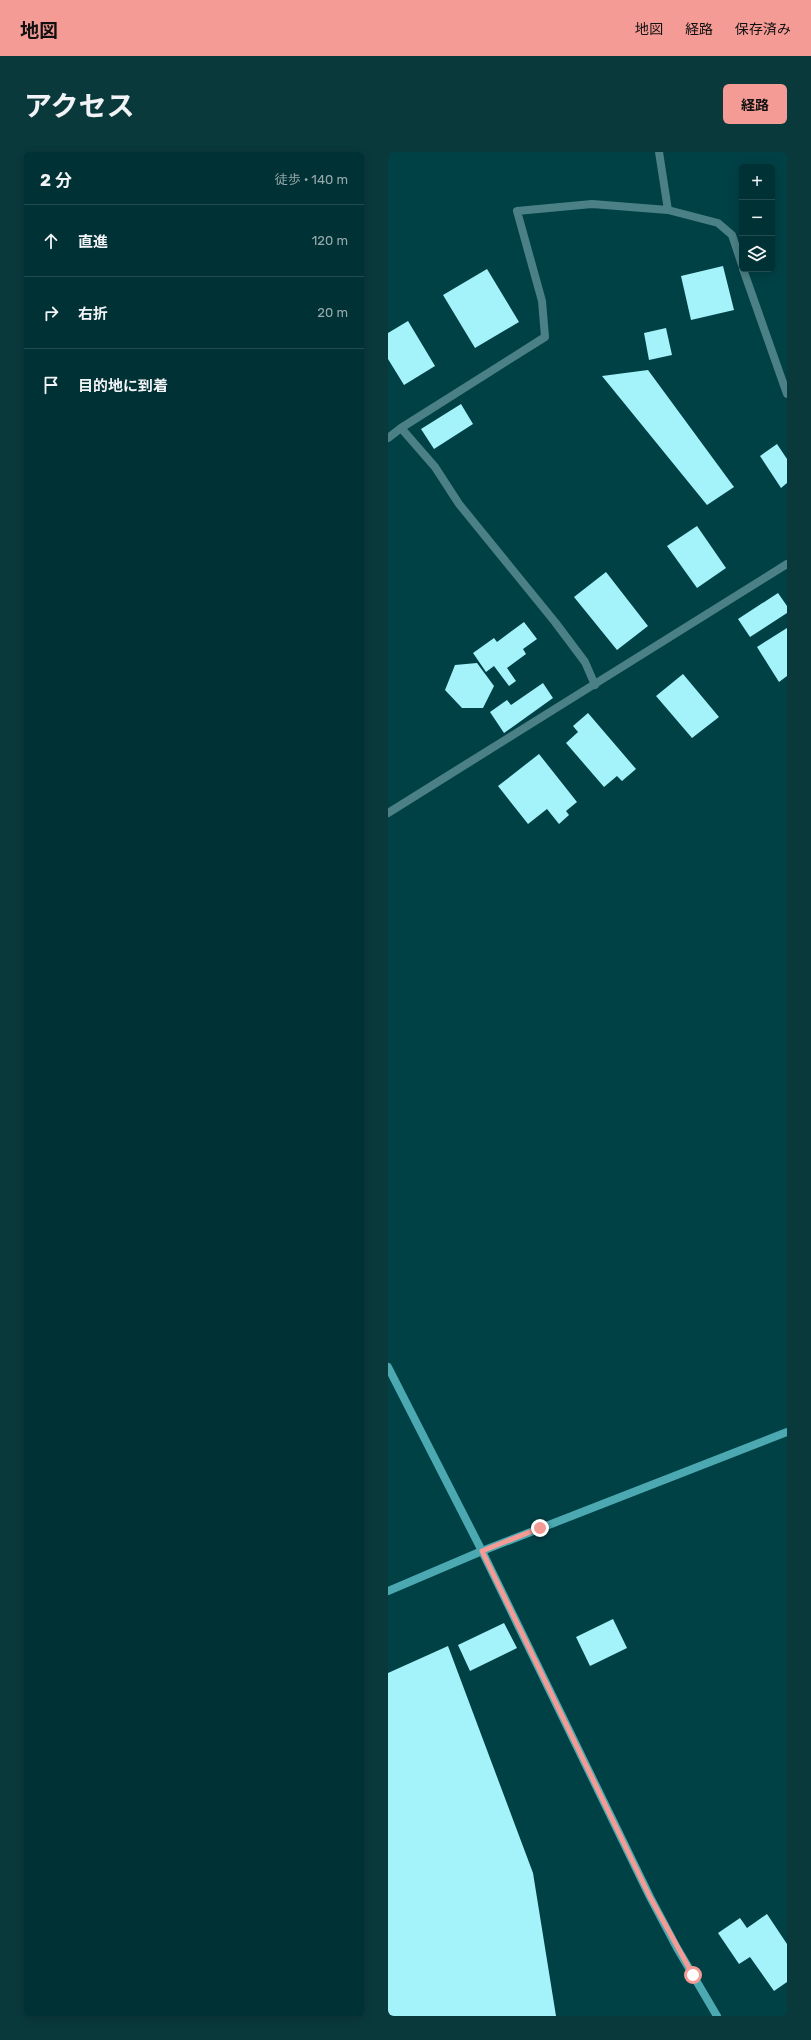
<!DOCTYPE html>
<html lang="ja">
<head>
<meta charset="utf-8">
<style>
	body { margin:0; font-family:Rubik,"Noto Sans JP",sans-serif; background:#0a393c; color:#f1f3f6 }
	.controls { position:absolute; right:12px; top:12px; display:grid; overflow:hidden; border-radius:6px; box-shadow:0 2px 10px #0003 }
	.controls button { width:36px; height:36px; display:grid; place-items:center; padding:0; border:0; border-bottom:1px solid #224c4f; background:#003134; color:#f1f3f6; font:20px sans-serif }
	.stop { position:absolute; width:12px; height:12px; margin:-9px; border:3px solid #f59b96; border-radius:50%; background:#fff }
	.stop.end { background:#f59b96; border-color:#fff; box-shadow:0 1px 4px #0008 }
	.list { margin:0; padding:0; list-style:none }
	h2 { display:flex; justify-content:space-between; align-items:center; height:52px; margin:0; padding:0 16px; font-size:17px }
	h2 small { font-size:13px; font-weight:400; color:#95a9ac }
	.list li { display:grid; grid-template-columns:26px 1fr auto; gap:12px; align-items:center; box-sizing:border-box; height:72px; padding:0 16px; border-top:1px solid #224c4f }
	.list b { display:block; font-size:15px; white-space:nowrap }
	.list em { font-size:13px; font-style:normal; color:#95a9ac }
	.icon { flex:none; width:22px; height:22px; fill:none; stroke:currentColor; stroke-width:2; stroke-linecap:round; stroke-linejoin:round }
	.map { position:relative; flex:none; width:399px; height:1864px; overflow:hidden; border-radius:6px }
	header { display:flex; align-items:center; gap:24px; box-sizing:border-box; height:56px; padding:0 20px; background:#f59b96; color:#111 }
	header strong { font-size:19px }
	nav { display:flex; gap:22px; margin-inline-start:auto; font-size:14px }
	.intro { display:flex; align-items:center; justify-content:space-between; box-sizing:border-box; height:96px; padding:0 24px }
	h1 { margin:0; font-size:28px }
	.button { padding:10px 18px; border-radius:6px; background:#f59b96; color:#111; font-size:14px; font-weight:700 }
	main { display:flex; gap:24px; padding:0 24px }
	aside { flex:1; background:#003134; border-radius:6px; box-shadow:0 2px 10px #0003 }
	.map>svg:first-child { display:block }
</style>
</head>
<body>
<header>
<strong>地図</strong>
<nav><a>地図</a><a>経路</a><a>保存済み</a></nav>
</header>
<div class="intro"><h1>アクセス</h1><a class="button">経路</a></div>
<main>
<aside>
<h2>2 分<small>徒歩 · 140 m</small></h2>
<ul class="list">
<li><svg class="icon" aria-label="ahead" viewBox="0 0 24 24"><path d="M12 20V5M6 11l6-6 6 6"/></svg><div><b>直進</b></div><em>120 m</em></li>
<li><svg class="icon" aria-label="right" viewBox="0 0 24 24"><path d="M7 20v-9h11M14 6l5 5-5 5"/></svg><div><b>右折</b></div><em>20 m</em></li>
<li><svg class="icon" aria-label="arrive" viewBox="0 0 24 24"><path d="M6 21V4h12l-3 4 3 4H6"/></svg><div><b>目的地に到着</b></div></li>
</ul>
</aside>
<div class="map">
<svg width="399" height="1864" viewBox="0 0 399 1864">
	<rect width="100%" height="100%" fill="#004146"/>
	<!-- building -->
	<path fill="#a4f3fa" d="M335,114L346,158L303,168L293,124Z
		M99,117L131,170L87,196L55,143Z
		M20,169L47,214L16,233L0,207V181Z
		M278,176L284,203L261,208L256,181Z
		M260,218L346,335L319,353L214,224Z
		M73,252L85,272L46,297L33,277Z
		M389,292L399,307V331L393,336L372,304Z
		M309,374L338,416L309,436L279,394Z
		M218,420L260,474L229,498L186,445Z
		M390,441L399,454V461L362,485L350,467Z
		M136,470L149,487L135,497L138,502L119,516L128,529L121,534L106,514L98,520L85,501L106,486L109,490Z
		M399,476V524L391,530L369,495Z
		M89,511L106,534L95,556H74L57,538L67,513Z
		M295,522L331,565L304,586L268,544Z
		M155,531L165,546L116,581L102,560L119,548L123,553Z
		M200,561L248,617L234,629L229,624L216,635L178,591L190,580L185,574Z
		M151,602L189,650L178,659L181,663L171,672L159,657L140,672L110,634Z
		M225,1467L239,1496L202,1514L188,1485Z
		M116,1471L129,1496L82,1519L70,1493Z
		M60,1494L145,1721L168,1864H0V1521Z
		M379,1762L399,1792V1830L386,1839L362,1805L351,1812L330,1781L352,1766L359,1776Z"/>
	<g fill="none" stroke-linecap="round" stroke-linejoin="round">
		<!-- street -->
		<path stroke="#4b8186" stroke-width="8" d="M271,0L280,58
			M355,117L399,242
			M13,276L47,315L71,352L167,470L197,510L207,533
			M0,286L13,276L157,185L154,149L129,59L204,52L280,58L330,71L344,83L354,113
			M0,661L399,412"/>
		<!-- secondary -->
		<path stroke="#4ca9b1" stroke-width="8" d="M0,1215L94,1399L262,1745L289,1796L329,1864
			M0,1439L94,1399L399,1280"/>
	</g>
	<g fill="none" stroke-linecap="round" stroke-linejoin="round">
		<!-- route -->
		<path stroke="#f59b96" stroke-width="5" d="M152,1376L94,1399L262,1745L305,1823"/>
	</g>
</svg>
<div class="controls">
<button>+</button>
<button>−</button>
<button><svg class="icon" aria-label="layers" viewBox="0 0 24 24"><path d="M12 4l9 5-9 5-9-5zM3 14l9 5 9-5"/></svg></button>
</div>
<div class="stop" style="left:305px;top:1823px"></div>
<div class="stop end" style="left:152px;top:1376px"></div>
</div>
</main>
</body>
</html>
